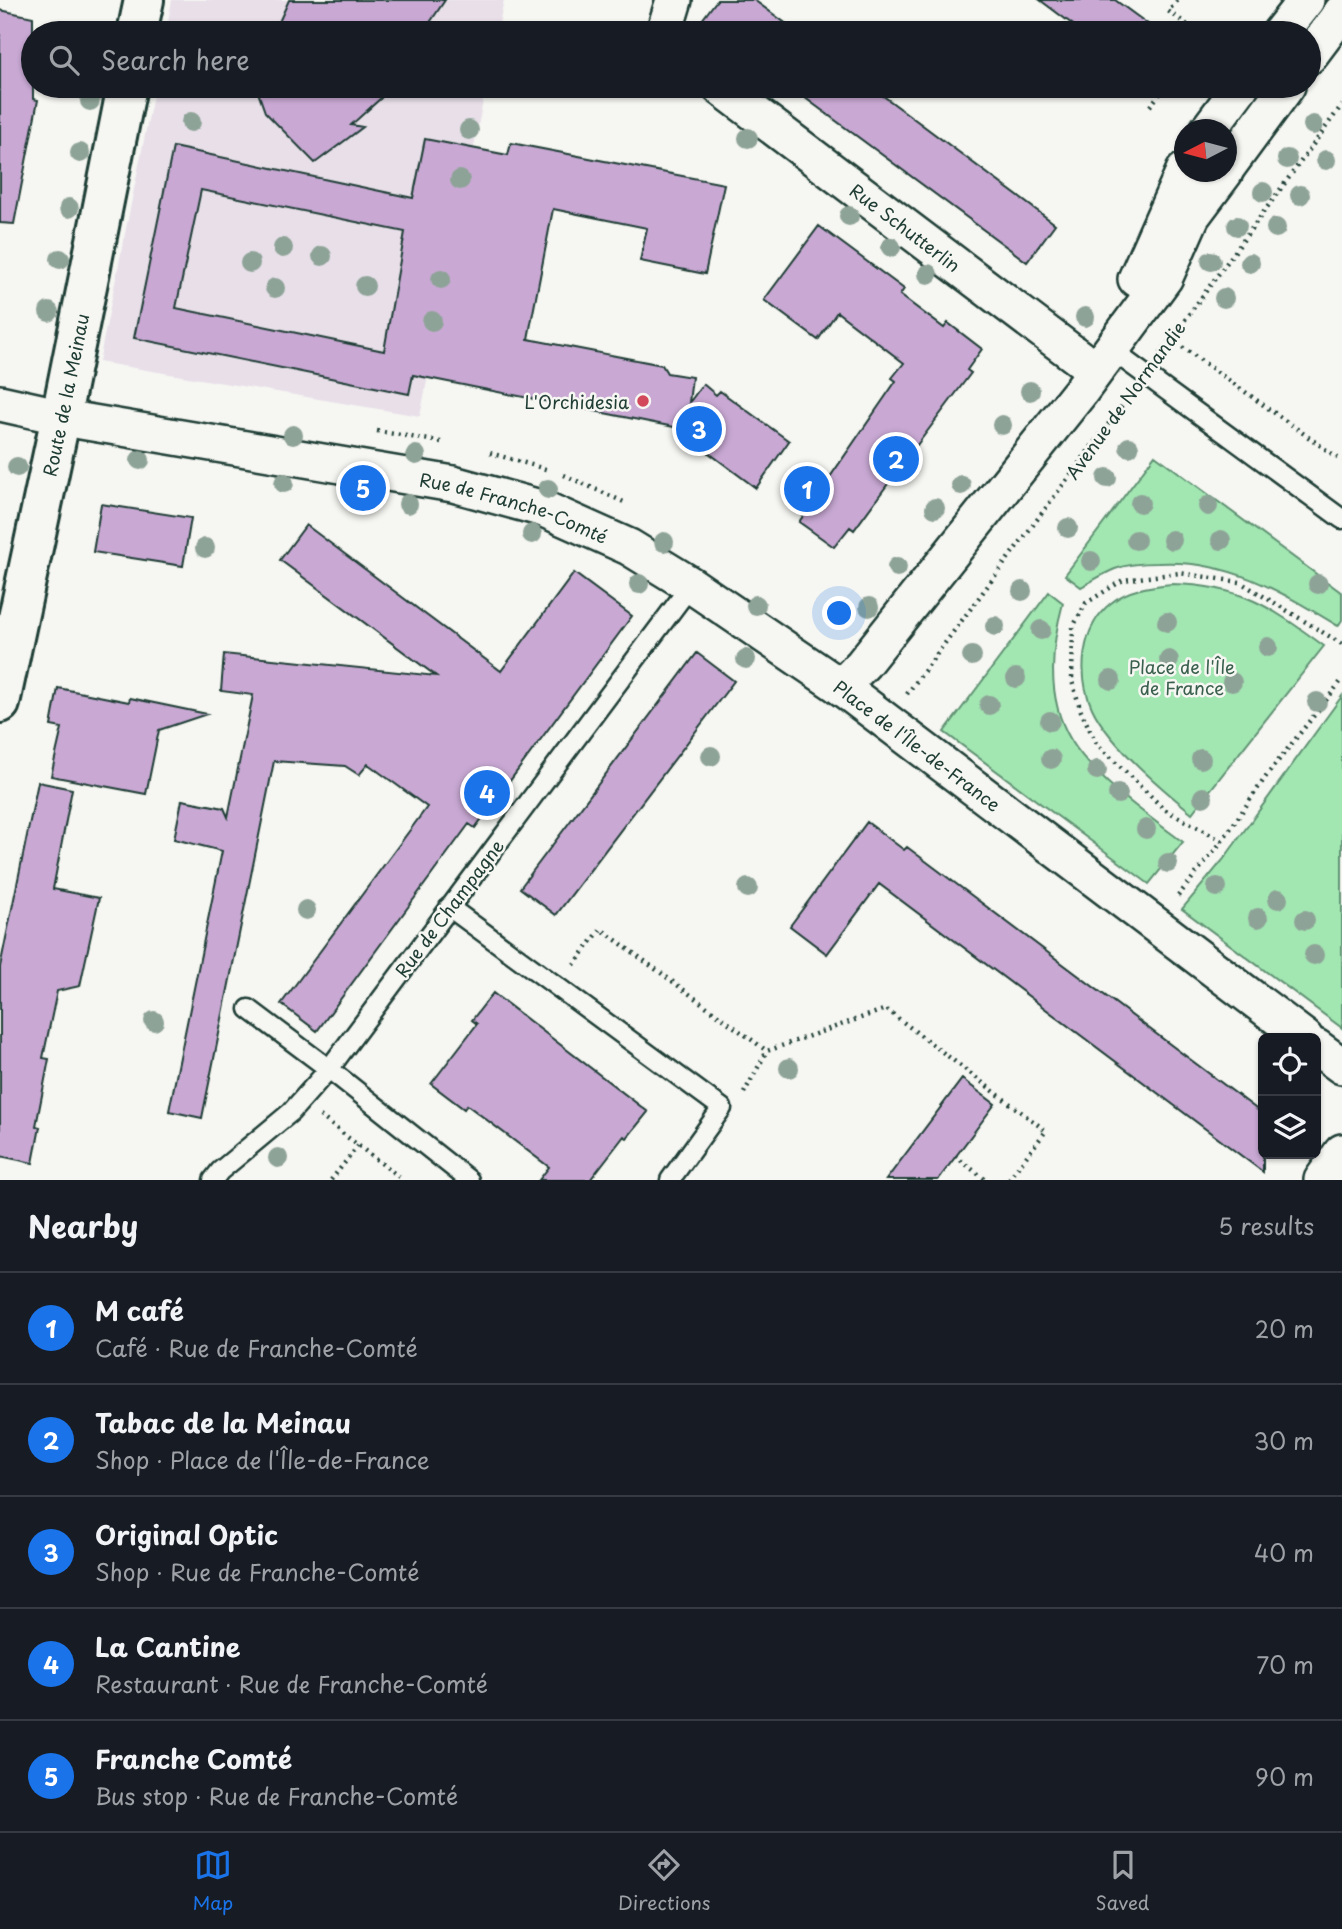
<!DOCTYPE html>
<html lang="en">
<head>
<meta charset="utf-8">
<style>
	body { margin:0; font-family:"Playpen Sans",sans-serif; background:#20242c; color:#f1f3f6 }
	.controls { position:absolute; right:21px; bottom:21px; display:grid; overflow:hidden; border-radius:10px; box-shadow:0 2px 5px #0004 }
	.controls button { width:63px; height:63px; display:grid; place-items:center; padding:0; border:0; border-bottom:2px solid #363941; background:#171b24; color:#f1f3f6; font:35px sans-serif }
	.compass { position:absolute; left:1174px; top:119px; width:63px; height:63px; border-radius:50%; background:#171b24; box-shadow:0 2px 5px #0004; rotate:264deg }
	.you { position:absolute; left:840px; top:614px; width:24px; height:24px; margin:-18px; border:5px solid #fff; border-radius:50%; background:#1a73e8; box-shadow:0 0 0 10px #1a73e833 }
	.badge { display:grid; place-items:center; width:46px; height:46px; border-radius:50%; background:#1a73e8; color:#fff; font-size:23px; font-weight:700 }
	.pin { position:absolute; translate:-50% -50%; border:4px solid #fff; box-shadow:0 2px 7px #0006 }
	.list { margin:0; padding:0; list-style:none }
	h2 { display:flex; justify-content:space-between; align-items:center; height:91px; margin:0; padding:0 28px; font-size:30px }
	h2 small { font-size:23px; font-weight:400; color:#9ea1a6 }
	.list li { display:grid; grid-template-columns:46px 1fr auto; gap:21px; align-items:center; box-sizing:border-box; height:112px; padding:0 28px; border-top:2px solid #363941 }
	.list b { display:block; font-size:26px; white-space:nowrap }
	.list p { margin:0; font-size:23px; white-space:nowrap; color:#9ea1a6 }
	.list em { font-size:23px; font-style:normal; color:#9ea1a6 }
	.icon { flex:none; width:38px; height:38px; fill:none; stroke:currentColor; stroke-width:2; stroke-linecap:round; stroke-linejoin:round }
	.map { position:relative; flex:none; width:1342px; height:1180px; overflow:hidden }
	.search { position:absolute; background:#171b24; box-shadow:0 2px 5px #0004; left:21px; right:21px; top:21px; height:77px; display:flex; align-items:center; gap:18px; box-sizing:border-box; padding:0 24px; border-radius:38px; color:#9ea1a6; font-size:26px }
	.sheet { height:651px; background:#171b24 }
	nav { display:flex; justify-content:space-around; align-items:center; box-sizing:border-box; height:98px; border-top:2px solid #363941; background:#171b24; font-size:19px; color:#9ea1a6 }
	nav a { display:grid; justify-items:center; gap:4px }
	nav .on { color:#1a73e8 }
	.map>svg:first-child { display:block }
</style>
</head>
<body>
<div class="map">
<svg width="1342" height="1180" viewBox="0 0 1342 1180">
	<rect width="100%" height="100%" fill="#f6f6f2"/>
	<filter id="ink" filterUnits="userSpaceOnUse"><feTurbulence type="fractalNoise" baseFrequency=".0143" numOctaves="2"/><feDisplacementMap in="SourceGraphic" scale="14" xChannelSelector="R" yChannelSelector="G"/><feConvolveMatrix kernelMatrix="1 2 1 2 8 2 1 2 1" color-interpolation-filters="sRGB"/></filter>
	<g filter="url(#ink)">
		<!-- built -->
		<path fill="#e8dfe9" d="M172,0H504L497,33H166Z
			M155,86H486L420,416L99,362Z"/>
		<!-- green -->
		<path fill="#a2e6b2" stroke="#609273" stroke-width="2" d="M1155,455L1342,593V620L1338,626C1280,591 1228,559 1158,563C1144,563 1128,564 1115,569C1103,574 1092,581 1081,587L1065,575Z
			M1172,584C1240,585 1271,607 1324,646L1192,813C1161,788 1108,743 1092,708C1077,674 1081,627 1111,603C1128,589 1151,586 1172,584Z
			M1049,592L1063,603C1051,647 1046,699 1071,740C1093,777 1148,816 1183,842L1149,884L944,732Z
			M1342,696V1028L1182,909L1223,860Z"/>
		<!-- building -->
		<path fill="#c9a9d4" stroke="#1f3d34" stroke-width="2" fill-rule="evenodd" d="M289,0H445L423,33H274Z
			M717,0H754L799,33H719L702,20Z
			M1040,0H1115L1160,33H1084Z
			M0,10L33,17V99L38,100L14,224L0,223Z
			M259,86H389L381,98L351,125L363,127L315,163L265,112L259,95Z
			M789,86H870L1055,224L1027,262Z
			M425,139L508,155L511,143L724,184L705,274L640,261L647,228L553,209L528,339L662,365L667,373L692,377L689,403L703,384L716,395L720,391L789,441L756,488L674,427L413,375L409,394L134,338L173,147L413,198ZM201,190L405,232L384,351L176,308Z
			M819,226L904,289L900,295L944,328L948,323L982,349L967,370L971,373L893,477L854,530L850,527L834,547L799,522L896,381L892,378L904,363L837,312L818,340L764,300Z
			M101,504L191,518L183,566L93,552Z
			M306,525L501,671L574,573L632,616L475,828L469,824L317,1031L281,1004L427,807L368,764L359,775L345,766L274,761L202,1118L169,1111L222,851L174,839L182,800L224,808L228,817L253,695L221,691L224,654L436,676L280,560Z
			M697,653L734,681L556,915L520,888Z
			M58,688L129,702L130,698L207,714L159,730L146,794L51,776L62,728L51,726Z
			M38,782L72,789L53,889L99,898L80,986L57,991L43,1058L49,1059L36,1126L40,1127L33,1163L0,1156V967Z
			M867,822L904,850L907,847L1263,1114V1172L879,884L827,954L790,926Z
			M493,993L648,1112L627,1138L624,1136L590,1180H539L549,1167L467,1105L464,1109L431,1084L477,1024L472,1020Z
			M962,1079L995,1104L938,1180H886Z"/>
		<g fill="none" stroke-linecap="round" stroke-linejoin="round">
			<defs>
				<path id="lane" d="M1110,349L1342,519
					M449,907L722,1108L670,1180
					M249,1009L329,1069L469,1180
					M213,1180L220,1171L291,1112L329,1069L691,585"/>
				<g id="street">
					<path d="M664,33L674,0"/>
					<path d="M1280,33L1306,0"/>
					<path d="M1309,56L1342,12"/>
					<path id="s1" d="M719,86L1095,370"/>
					<path d="M1208,130L1241,86"/>
					<path d="M1226,169L1287,86"/>
					<path d="M1136,279L1184,171"/>
					<path id="s2" d="M0,403L81,421L453,484L544,509L629,547L691,585L841,687L1305,1038"/>
					<path d="M841,687L863,664L1080,392L1165,277L1192,216L1225,172"/>
					<path d="M1316,1047L1342,1066"/>
					<path d="M1322,1180L1342,1152"/>
				</g>
				<g id="secondary">
					<path d="M137,33L144,0"/>
					<path id="s3" d="M0,703L61,416L127,86"/>
				</g>
			</defs>
			<!-- lane casing -->
			<use href="#lane" stroke="#1f3d34" stroke-width="23"/>
			<!-- street casing -->
			<use href="#street" stroke="#1f3d34" stroke-width="40"/>
			<!-- secondary casing -->
			<use href="#secondary" stroke="#1f3d34" stroke-width="44"/>
			<!-- path -->
			<path stroke="#1f3d34" stroke-width="4.5" stroke-dasharray="2 5" stroke-linecap="butt" d="M1177,1L1168,11L1199,33
				M1150,106L1166,86
				M1171,339L1342,461
				M1160,354L1342,105
				M377,431L441,442
				M490,453L549,470
				M564,475L626,503
				M907,694L1130,395
				M1222,841L1267,775L1342,680
				M1178,896L1222,841L1164,809L1096,743L1081,711L1072,681L1073,627L1086,603L1123,580L1179,573L1240,582L1342,644
				M574,965L601,929L767,1051
				M744,1093L767,1051L886,1009L1046,1131L1008,1180
				M320,1116L403,1180
				M955,1156L986,1180
				M331,1180L358,1146"/>
			<!-- lane -->
			<use href="#lane" stroke="#f6f6f2" stroke-width="18"/>
			<!-- street -->
			<use href="#street" stroke="#f6f6f2" stroke-width="35"/>
			<!-- secondary -->
			<use href="#secondary" stroke="#f6f6f2" stroke-width="38"/>
		</g>
		<!-- trees -->
		<g fill="#8ea397">
			<circle cx="90" cy="101" r="10"/>
			<circle cx="191" cy="122" r="10"/>
			<circle cx="1313" cy="125" r="10"/>
			<circle cx="469" cy="130" r="10"/>
			<circle cx="748" cy="138" r="10"/>
			<circle cx="80" cy="153" r="10"/>
			<circle cx="1287" cy="159" r="10"/>
			<circle cx="1326" cy="160" r="10"/>
			<circle cx="460" cy="180" r="10"/>
			<circle cx="1263" cy="192" r="10"/>
			<circle cx="1300" cy="195" r="10"/>
			<circle cx="69" cy="208" r="10"/>
			<circle cx="849" cy="216" r="10"/>
			<circle cx="1237" cy="226" r="10"/>
			<circle cx="1276" cy="228" r="10"/>
			<circle cx="891" cy="247" r="10"/>
			<circle cx="283" cy="248" r="10"/>
			<circle cx="322" cy="256" r="10"/>
			<circle cx="60" cy="259" r="10"/>
			<circle cx="1211" cy="261" r="10"/>
			<circle cx="250" cy="263" r="10"/>
			<circle cx="1250" cy="263" r="10"/>
			<circle cx="928" cy="274" r="10"/>
			<circle cx="441" cy="279" r="10"/>
			<circle cx="365" cy="286" r="10"/>
			<circle cx="275" cy="288" r="10"/>
			<circle cx="1224" cy="298" r="10"/>
			<circle cx="49" cy="312" r="10"/>
			<circle cx="1085" cy="317" r="10"/>
			<circle cx="432" cy="321" r="10"/>
			<circle cx="1030" cy="391" r="10"/>
			<circle cx="1002" cy="425" r="10"/>
			<circle cx="293" cy="435" r="10"/>
			<circle cx="1129" cy="447" r="10"/>
			<circle cx="416" cy="455" r="10"/>
			<circle cx="140" cy="460" r="10"/>
			<circle cx="17" cy="467" r="10"/>
			<circle cx="1107" cy="478" r="10"/>
			<circle cx="284" cy="483" r="10"/>
			<circle cx="961" cy="485" r="10"/>
			<circle cx="548" cy="489" r="10"/>
			<circle cx="1140" cy="503" r="10"/>
			<circle cx="408" cy="504" r="10"/>
			<circle cx="1208" cy="506" r="10"/>
			<circle cx="935" cy="508" r="10"/>
			<circle cx="1068" cy="528" r="10"/>
			<circle cx="532" cy="534" r="10"/>
			<circle cx="1136" cy="540" r="10"/>
			<circle cx="1172" cy="540" r="10"/>
			<circle cx="1221" cy="540" r="10"/>
			<circle cx="664" cy="542" r="10"/>
			<circle cx="205" cy="548" r="10"/>
			<circle cx="1091" cy="561" r="10"/>
			<circle cx="897" cy="567" r="10"/>
			<circle cx="639" cy="584" r="10"/>
			<circle cx="1318" cy="584" r="10"/>
			<circle cx="1022" cy="591" r="10"/>
			<circle cx="756" cy="605" r="10"/>
			<circle cx="869" cy="607" r="10"/>
			<circle cx="1167" cy="622" r="10"/>
			<circle cx="995" cy="626" r="10"/>
			<circle cx="1041" cy="630" r="10"/>
			<circle cx="1268" cy="647" r="10"/>
			<circle cx="972" cy="656" r="10"/>
			<circle cx="746" cy="659" r="10"/>
			<circle cx="1169" cy="660" r="10"/>
			<circle cx="1016" cy="678" r="10"/>
			<circle cx="1111" cy="680" r="10"/>
			<circle cx="1232" cy="682" r="10"/>
			<circle cx="1317" cy="702" r="10"/>
			<circle cx="989" cy="705" r="10"/>
			<circle cx="1050" cy="721" r="10"/>
			<circle cx="711" cy="756" r="10"/>
			<circle cx="1051" cy="759" r="10"/>
			<circle cx="1201" cy="759" r="10"/>
			<circle cx="1097" cy="770" r="10"/>
			<circle cx="1118" cy="794" r="10"/>
			<circle cx="1203" cy="797" r="10"/>
			<circle cx="1146" cy="829" r="10"/>
			<circle cx="1168" cy="863" r="10"/>
			<circle cx="1217" cy="887" r="10"/>
			<circle cx="748" cy="888" r="10"/>
			<circle cx="1278" cy="899" r="10"/>
			<circle cx="306" cy="910" r="10"/>
			<circle cx="1258" cy="918" r="10"/>
			<circle cx="1305" cy="920" r="10"/>
			<circle cx="1314" cy="955" r="10"/>
			<circle cx="154" cy="1021" r="10"/>
			<circle cx="789" cy="1068" r="10"/>
			<circle cx="278" cy="1158" r="10"/>
		</g>
	</g>
	<!-- markers -->
	<circle fill="#d1495b" stroke="#f6f6f2" stroke-width="2.5" cx="643" cy="401" r="7"/>
	<g text-anchor="middle" dominant-baseline="central" stroke-width="5" stroke-linejoin="round" paint-order="stroke">
		<!-- street labels -->
		<g font-size="18" fill="#1f3d34" stroke="#f6f6f2">
			<text stroke="none"><textPath href="#s1" startOffset="234">Rue Schutterlin</textPath></text>
			<text stroke="none"><textPath href="#s3" startOffset="315">Route de la Meinau</textPath></text>
			<text transform="translate(1125 400) rotate(-54)">Avenue de Normandie</text>
			<text stroke="none"><textPath href="#s2" startOffset="525">Rue de Franche-Comté</textPath></text>
			<text stroke="none"><textPath href="#s2" startOffset="998">Place de l'Île-de-France</textPath></text>
			<text transform="translate(449 908) rotate(-53)">Rue de Champagne</text>
		</g>
		<!-- poi labels -->
		<g font-size="18" fill="#1f3d34" stroke="#f6f6f2" text-anchor="end">
			<text x="629" y="401">L'Orchidesia</text>
		</g>
		<!-- park labels -->
		<g font-size="18" fill="#395f4d" stroke="#f6f6f2">
			<text x="1182" y="666">Place de l'Île<tspan x="1182" dy="21">de France</tspan></text>
		</g>
	</g>
</svg>
<div class="controls">
<button><svg class="icon" aria-label="locate" viewBox="0 0 24 24"><circle cx="12" cy="12" r="6"/><path d="M12 2v4M12 18v4M2 12h4M18 12h4"/></svg></button>
<button><svg class="icon" aria-label="layers" viewBox="0 0 24 24"><path d="M12 4l9 5-9 5-9-5zM3 14l9 5 9-5"/></svg></button>
</div>
<svg class="compass" viewBox="-18 -18 36 36"><path d="M0-13l5 13h-10z" fill="#e53935"/><path d="M0 13l5-13h-10z" fill="#9ea1a6"/></svg>
<div class="you"></div>
<div class="pin badge" style="left:807px;top:489px">1</div>
<div class="pin badge" style="left:896px;top:459px">2</div>
<div class="pin badge" style="left:699px;top:429px">3</div>
<div class="pin badge" style="left:487px;top:793px">4</div>
<div class="pin badge" style="left:363px;top:488px">5</div>
<div class="search"><svg class="icon" aria-label="search" viewBox="0 0 24 24"><circle cx="10" cy="10" r="6"/><path d="M15 15l6 6"/></svg>Search here</div>
</div>
<section class="sheet">
<h2>Nearby<small>5 results</small></h2>
<ul class="list">
<li><span class="badge">1</span><div><b>M café</b><p>Café · Rue de Franche-Comté</p></div><em>20 m</em></li>
<li><span class="badge">2</span><div><b>Tabac de la Meinau</b><p>Shop · Place de l'Île-de-France</p></div><em>30 m</em></li>
<li><span class="badge">3</span><div><b>Original Optic</b><p>Shop · Rue de Franche-Comté</p></div><em>40 m</em></li>
<li><span class="badge">4</span><div><b>La Cantine</b><p>Restaurant · Rue de Franche-Comté</p></div><em>70 m</em></li>
<li><span class="badge">5</span><div><b>Franche Comté</b><p>Bus stop · Rue de Franche-Comté</p></div><em>90 m</em></li>
</ul>
</section>
<nav>
<a class="on"><svg class="icon" aria-label="map" viewBox="0 0 24 24"><path d="M3 6l6-2 6 2 6-2v14l-6 2-6-2-6 2zM9 4v14M15 6v14"/></svg>Map</a>
<a><svg class="icon" aria-label="directions" viewBox="0 0 24 24"><path d="M12 3l9 9-9 9-9-9zM9 14v-3h6M13 9l2 2-2 2"/></svg>Directions</a>
<a><svg class="icon" aria-label="saved" viewBox="0 0 24 24"><path d="M7 4h10v16l-5-4-5 4z"/></svg>Saved</a>
</nav>
</body>
</html>
